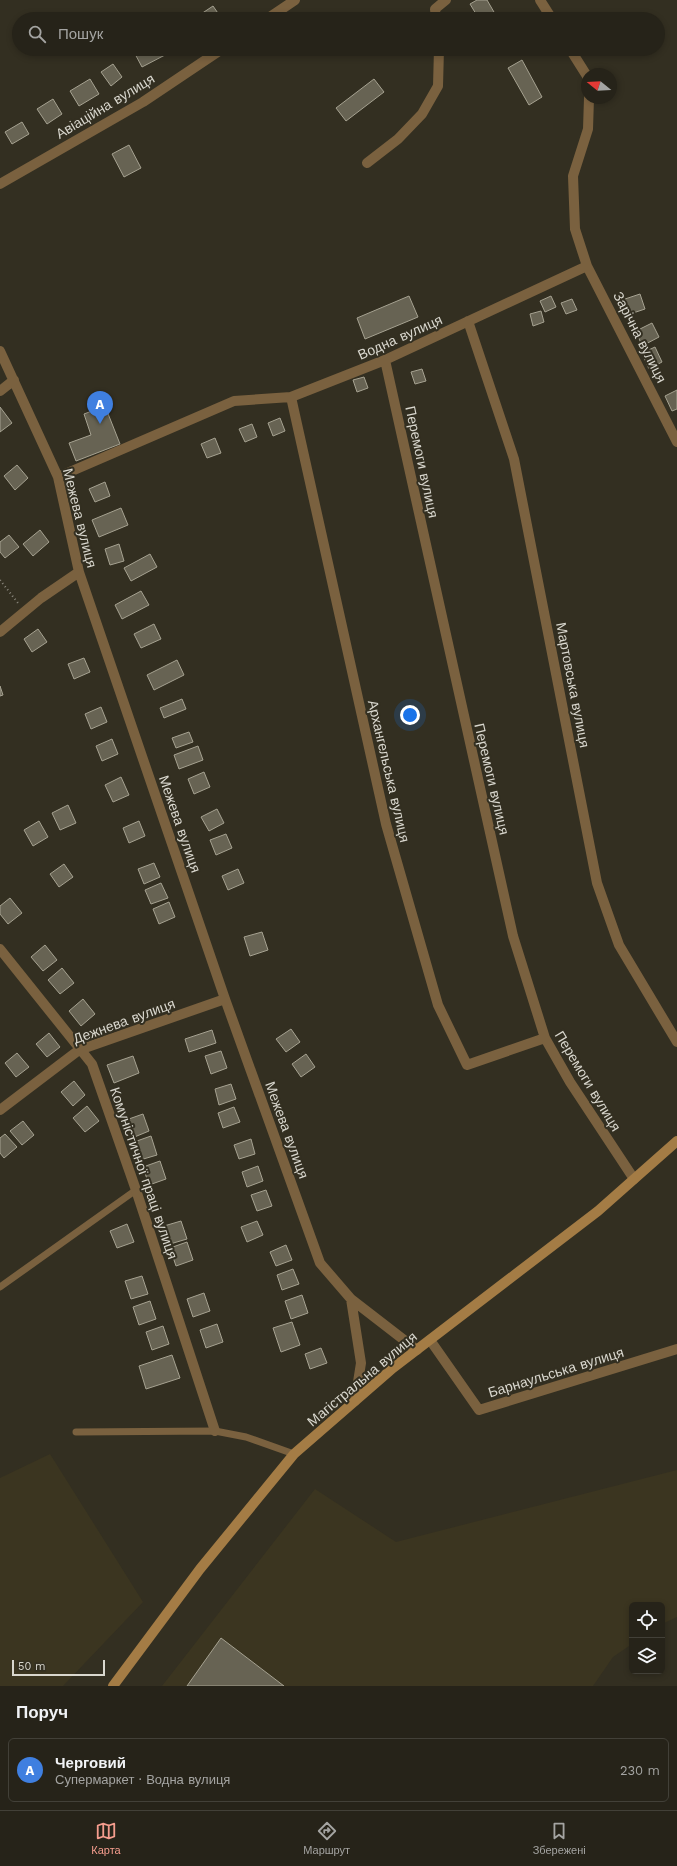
<!DOCTYPE html>
<html lang="uk">
<head>
<meta charset="utf-8">
<style>
	body { margin:0; font-family:"Work Sans",sans-serif; background:#322f26; color:#f1f3f6 }
	.controls { position:absolute; right:12px; bottom:12px; display:grid; overflow:hidden; border-radius:6px; box-shadow:0 2px 6px #0003 }
	.controls button { width:36px; height:36px; display:grid; place-items:center; padding:0; border:0; border-bottom:1px solid #424038; background:#262319; color:#f1f3f6; font:20px sans-serif }
	.compass { position:absolute; left:581px; top:68px; width:36px; height:36px; border-radius:50%; background:#262319; box-shadow:0 2px 6px #0003; rotate:288deg }
	.scale { position:absolute; left:12px; bottom:10px; width:93px; box-sizing:border-box; padding-left:4px; border:2px solid #d9d7ce; border-top:0; font-size:11px; line-height:14px; white-space:nowrap; color:#d9d7ce; -webkit-text-stroke:3px #332f21; paint-order:stroke }
	.you { position:absolute; left:410px; top:715px; width:14px; height:14px; margin:-10px; border:3px solid #fff; border-radius:50%; background:#1a73e8; box-shadow:0 0 0 6px #1a73e833 }
	.badge { display:grid; place-items:center; width:26px; height:26px; border-radius:50%; background:#f59d8e; color:#fff; font-size:13px; font-weight:700 }
	.pin { position:absolute; translate:-50% -33px; filter:drop-shadow(0 1px 2px #0008) }
	.pin::after { content:''; position:absolute; top:21px; width:14px; height:12px; background:inherit; clip-path:polygon(0 0,100% 0,50% 100%) }
	.list { margin:0; padding:0; list-style:none }
	h2 { display:flex; justify-content:space-between; align-items:center; height:52px; margin:0; padding:0 16px; font-size:17px }
	h2 small { font-size:13px; font-weight:400; color:#a4a4a2 }
	.list li { display:grid; grid-template-columns:26px 1fr auto; gap:12px; align-items:center; box-sizing:border-box; height:64px; margin:0 8px 8px; padding:0 8px; border:1px solid #424038; border-radius:6px }
	.list b { display:block; font-size:15px; white-space:nowrap }
	.list p { margin:0; font-size:13px; white-space:nowrap; color:#a4a4a2 }
	.list em { font-size:13px; font-style:normal; color:#a4a4a2 }
	.icon { flex:none; width:22px; height:22px; fill:none; stroke:currentColor; stroke-width:2; stroke-linecap:round; stroke-linejoin:round }
	.map { position:relative; flex:none; width:677px; height:1686px; overflow:hidden }
	.search { position:absolute; background:#262319; box-shadow:0 2px 6px #0003; left:12px; right:12px; top:12px; height:44px; display:flex; align-items:center; gap:10px; box-sizing:border-box; padding:0 14px; border-radius:22px; color:#a4a4a2; font-size:15px }
	.sheet { height:124px; background:#262319 }
	nav { display:flex; justify-content:space-around; align-items:center; box-sizing:border-box; height:56px; border-top:1px solid #424038; background:#262319; font-size:11px; color:#a4a4a2 }
	nav a { display:grid; justify-items:center; gap:2px }
	nav .on { color:#f59d8e }
	.map>svg:first-child { display:block }
</style>
</head>
<body>
<div class="map">
<svg width="677" height="1686" viewBox="0 0 677 1686">
	<rect width="100%" height="100%" fill="#332f21"/>
	<!-- built -->
	<path fill="#3b3520" d="M50,1454L143,1602L63,1686H0V1478Z
		M677,1470V1617L662,1624V1605H632V1644L613,1657L593,1686H162L315,1489L396,1542Z"/>
	<!-- building -->
	<path fill="#676353" stroke="#a6a291" d="M477,0H487L498,19H479L470,4Z
		M213,6L222,19H200L198,16Z
		M140,49H162L165,55L142,67L134,52Z
		M522,60L542,97L529,105L508,68Z
		M113,64L122,77L111,86L101,72Z
		M90,79L99,94L79,106L70,91Z
		M374,79L384,92L346,121L336,108Z
		M53,99L62,114L47,124L37,109Z
		M22,122L29,134L12,144L5,132Z
		M129,145L141,168L124,177L112,154Z
		M640,294L645,309L627,315L622,300Z
		M409,296L418,317L365,339L357,318Z
		M551,296L556,307L545,312L540,301Z
		M572,299L577,310L566,314L561,303Z
		M541,311L544,322L533,326L530,314Z
		M652,323L659,337L642,346L636,331Z
		M655,347L662,362L649,369L642,353Z
		M422,369L426,381L415,384L411,372Z
		M364,377L368,388L357,392L353,380Z
		M677,390V409L672,411L665,396Z
		M105,406L120,444L76,461L69,443L91,435L84,414Z
		M0,407L12,423L0,432Z
		M280,418L285,431L273,436L268,423Z
		M252,424L257,437L245,442L239,429Z
		M215,438L221,453L207,458L201,444Z
		M17,465L28,478L15,490L4,476Z
		M105,482L110,496L95,502L89,489Z
		M121,508L128,525L99,537L92,520Z
		M40,530L49,542L33,556L23,544Z
		M9,535L19,547L5,558L0,552V542Z
		M119,544L124,561L110,565L105,549Z
		M150,554L157,567L131,581L124,568Z
		M141,591L149,605L122,619L115,605Z
		M154,624L161,639L141,648L134,634Z
		M38,629L47,642L32,652L24,639Z
		M84,658L90,672L74,679L68,664Z
		M177,660L184,675L154,690L147,675Z
		M0,686L3,695L0,696Z
		M182,699L186,709L164,718L160,708Z
		M101,707L107,722L91,729L85,714Z
		M189,732L193,742L176,748L172,738Z
		M112,739L118,754L102,761L96,746Z
		M198,746L203,760L179,769L174,755Z
		M204,772L210,787L194,794L188,779Z
		M121,777L129,795L113,802L105,785Z
		M68,805L76,823L60,830L52,813Z
		M217,809L224,823L209,831L201,817Z
		M39,821L48,837L33,846L24,830Z
		M139,821L145,836L129,843L123,828Z
		M226,834L232,848L216,855L210,840Z
		M154,863L160,877L144,884L138,869Z
		M64,864L73,877L59,887L50,874Z
		M238,869L244,883L228,890L222,876Z
		M161,883L168,898L151,904L145,890Z
		M10,898L22,913L8,924L0,914V906Z
		M169,902L175,917L159,924L153,909Z
		M262,932L268,950L250,956L244,937Z
		M45,945L57,960L43,971L31,957Z
		M62,968L74,983L60,994L48,980Z
		M83,999L95,1014L81,1026L69,1011Z
		M291,1029L300,1042L286,1052L276,1039Z
		M212,1030L216,1043L189,1052L185,1039Z
		M49,1033L60,1047L47,1057L36,1044Z
		M221,1051L227,1068L211,1074L205,1056Z
		M17,1053L29,1067L16,1077L5,1063Z
		M306,1054L315,1067L301,1077L292,1064Z
		M133,1056L139,1073L114,1083L107,1065Z
		M74,1081L85,1095L73,1106L61,1092Z
		M231,1084L236,1099L219,1105L215,1089Z
		M87,1106L99,1121L85,1132L73,1118Z
		M234,1107L240,1122L223,1128L218,1113Z
		M143,1114L149,1131L132,1138L126,1120Z
		M23,1121L34,1135L22,1145L10,1131Z
		M5,1134L17,1147L4,1158L0,1153V1138Z
		M151,1136L157,1155L140,1160L134,1142Z
		M251,1139L255,1154L239,1159L234,1145Z
		M160,1161L166,1179L149,1185L143,1167Z
		M258,1166L263,1181L247,1187L242,1172Z
		M266,1190L272,1206L257,1211L251,1195Z
		M181,1221L187,1239L170,1244L164,1226Z
		M257,1221L263,1235L247,1242L241,1227Z
		M127,1224L134,1242L117,1248L110,1231Z
		M187,1242L193,1260L176,1266L170,1248Z
		M286,1245L292,1260L276,1266L270,1252Z
		M293,1269L299,1284L282,1290L277,1275Z
		M142,1276L148,1294L131,1299L125,1281Z
		M204,1293L210,1311L193,1317L187,1299Z
		M302,1295L308,1313L291,1319L285,1301Z
		M150,1301L156,1319L139,1325L133,1307Z
		M292,1322L300,1345L281,1352L273,1328Z
		M217,1324L223,1342L206,1348L200,1330Z
		M163,1326L169,1344L152,1350L146,1332Z
		M321,1348L327,1363L310,1369L305,1354Z
		M172,1355L180,1378L146,1389L139,1366Z
		M221,1638L284,1686H187Z"/>
	<g fill="none" stroke-linecap="round" stroke-linejoin="round">
		<!-- path -->
		<path stroke="#8e8b80" stroke-width="2" stroke-dasharray="1 3" stroke-linecap="butt" d="M0,580L18,603"/>
		<!-- lane -->
		<path stroke="#7a613f" stroke-width="7" d="M0,1287L136,1190
			M76,1432L215,1431L246,1437L294,1454"/>
		<!-- street -->
		<path stroke="#7a613f" stroke-width="10" d="M540,0L552,19
			M267,19L295,0
			M436,19L435,9L446,0
			M570,49L587,76
			M589,98L588,129L573,176L575,229L587,266L677,442
			M367,163L398,139L422,114L438,86L439,49
			M0,184L143,102L222,49
			M468,321L514,459L597,883L619,945L677,1042
			M0,351L58,477L79,572L225,999L320,1263L351,1299L417,1350
			M385,360L513,936L545,1038L570,1082L634,1179
			M0,391L14,380
			M291,397L386,824L438,1005L467,1065L545,1038
			M58,477L234,401L291,397L385,360L587,266
			M0,632L41,598L79,572
			M0,949L92,1064L136,1190L215,1431
			M0,1110L79,1050L225,999
			M351,1299L361,1363L355,1401
			M430,1340L479,1410L677,1349"/>
		<!-- secondary -->
		<path stroke="#a47c45" stroke-width="10" d="M113,1686L200,1569L294,1454L393,1368L598,1211L677,1141"/>
	</g>
	<g text-anchor="middle" dominant-baseline="central" stroke-width="4" stroke-linejoin="round" paint-order="stroke">
		<!-- street labels -->
		<g font-size="14" fill="#d9d7ce" stroke="#332f21">
			<text transform="translate(105 106) rotate(-31)">Авіаційна вулиця</text>
			<text transform="translate(400 337) rotate(-24)">Водна вулиця</text>
			<text transform="translate(640 337) rotate(63)">Зарічна вулиця</text>
			<text transform="translate(422 462) rotate(78)">Перемоги вулиця</text>
			<text transform="translate(80 518) rotate(76)">Межева вулиця</text>
			<text transform="translate(573 685) rotate(79)">Мартовська вулиця</text>
			<text transform="translate(389 771) rotate(77)">Архангельська вулиця</text>
			<text transform="translate(492 779) rotate(77)">Перемоги вулиця</text>
			<text transform="translate(180 824) rotate(71)">Межева вулиця</text>
			<text transform="translate(124 1021) rotate(-20)">Дежнева вулиця</text>
			<text transform="translate(588 1081) rotate(59)">Перемоги вулиця</text>
			<text transform="translate(287 1130) rotate(70)">Межева вулиця</text>
			<text transform="translate(144 1173) rotate(71)">Комуністичної праці вулиця</text>
			<text transform="translate(556 1372) rotate(-17)">Барнаульська вулиця</text>
			<text transform="translate(362 1379) rotate(-40)">Магістральна вулиця</text>
		</g>
	</g>
</svg>
<div class="controls">
<button><svg class="icon" aria-label="locate" viewBox="0 0 24 24"><circle cx="12" cy="12" r="6"/><path d="M12 2v4M12 18v4M2 12h4M18 12h4"/></svg></button>
<button><svg class="icon" aria-label="layers" viewBox="0 0 24 24"><path d="M12 4l9 5-9 5-9-5zM3 14l9 5 9-5"/></svg></button>
</div>
<svg class="compass" viewBox="-18 -18 36 36"><path d="M0-13l5 13h-10z" fill="#e53935"/><path d="M0 13l5-13h-10z" fill="#a4a4a2"/></svg>
<div class="scale">50 m</div>
<div class="you"></div>
<div class="pin badge" style="left:100px;top:424px;background:#3f7fe0">A</div>
<div class="search"><svg class="icon" aria-label="search" viewBox="0 0 24 24"><circle cx="10" cy="10" r="6"/><path d="M15 15l6 6"/></svg>Пошук</div>
</div>
<section class="sheet">
<h2>Поруч<small></small></h2>
<ul class="list">
<li><span class="badge" style="background:#3f7fe0">A</span><div><b>Черговий</b><p>Супермаркет · Водна вулиця</p></div><em>230 m</em></li>
</ul>
</section>
<nav>
<a class="on"><svg class="icon" aria-label="map" viewBox="0 0 24 24"><path d="M3 6l6-2 6 2 6-2v14l-6 2-6-2-6 2zM9 4v14M15 6v14"/></svg>Карта</a>
<a><svg class="icon" aria-label="directions" viewBox="0 0 24 24"><path d="M12 3l9 9-9 9-9-9zM9 14v-3h6M13 9l2 2-2 2"/></svg>Маршрут</a>
<a><svg class="icon" aria-label="saved" viewBox="0 0 24 24"><path d="M7 4h10v16l-5-4-5 4z"/></svg>Збережені</a>
</nav>
</body>
</html>
